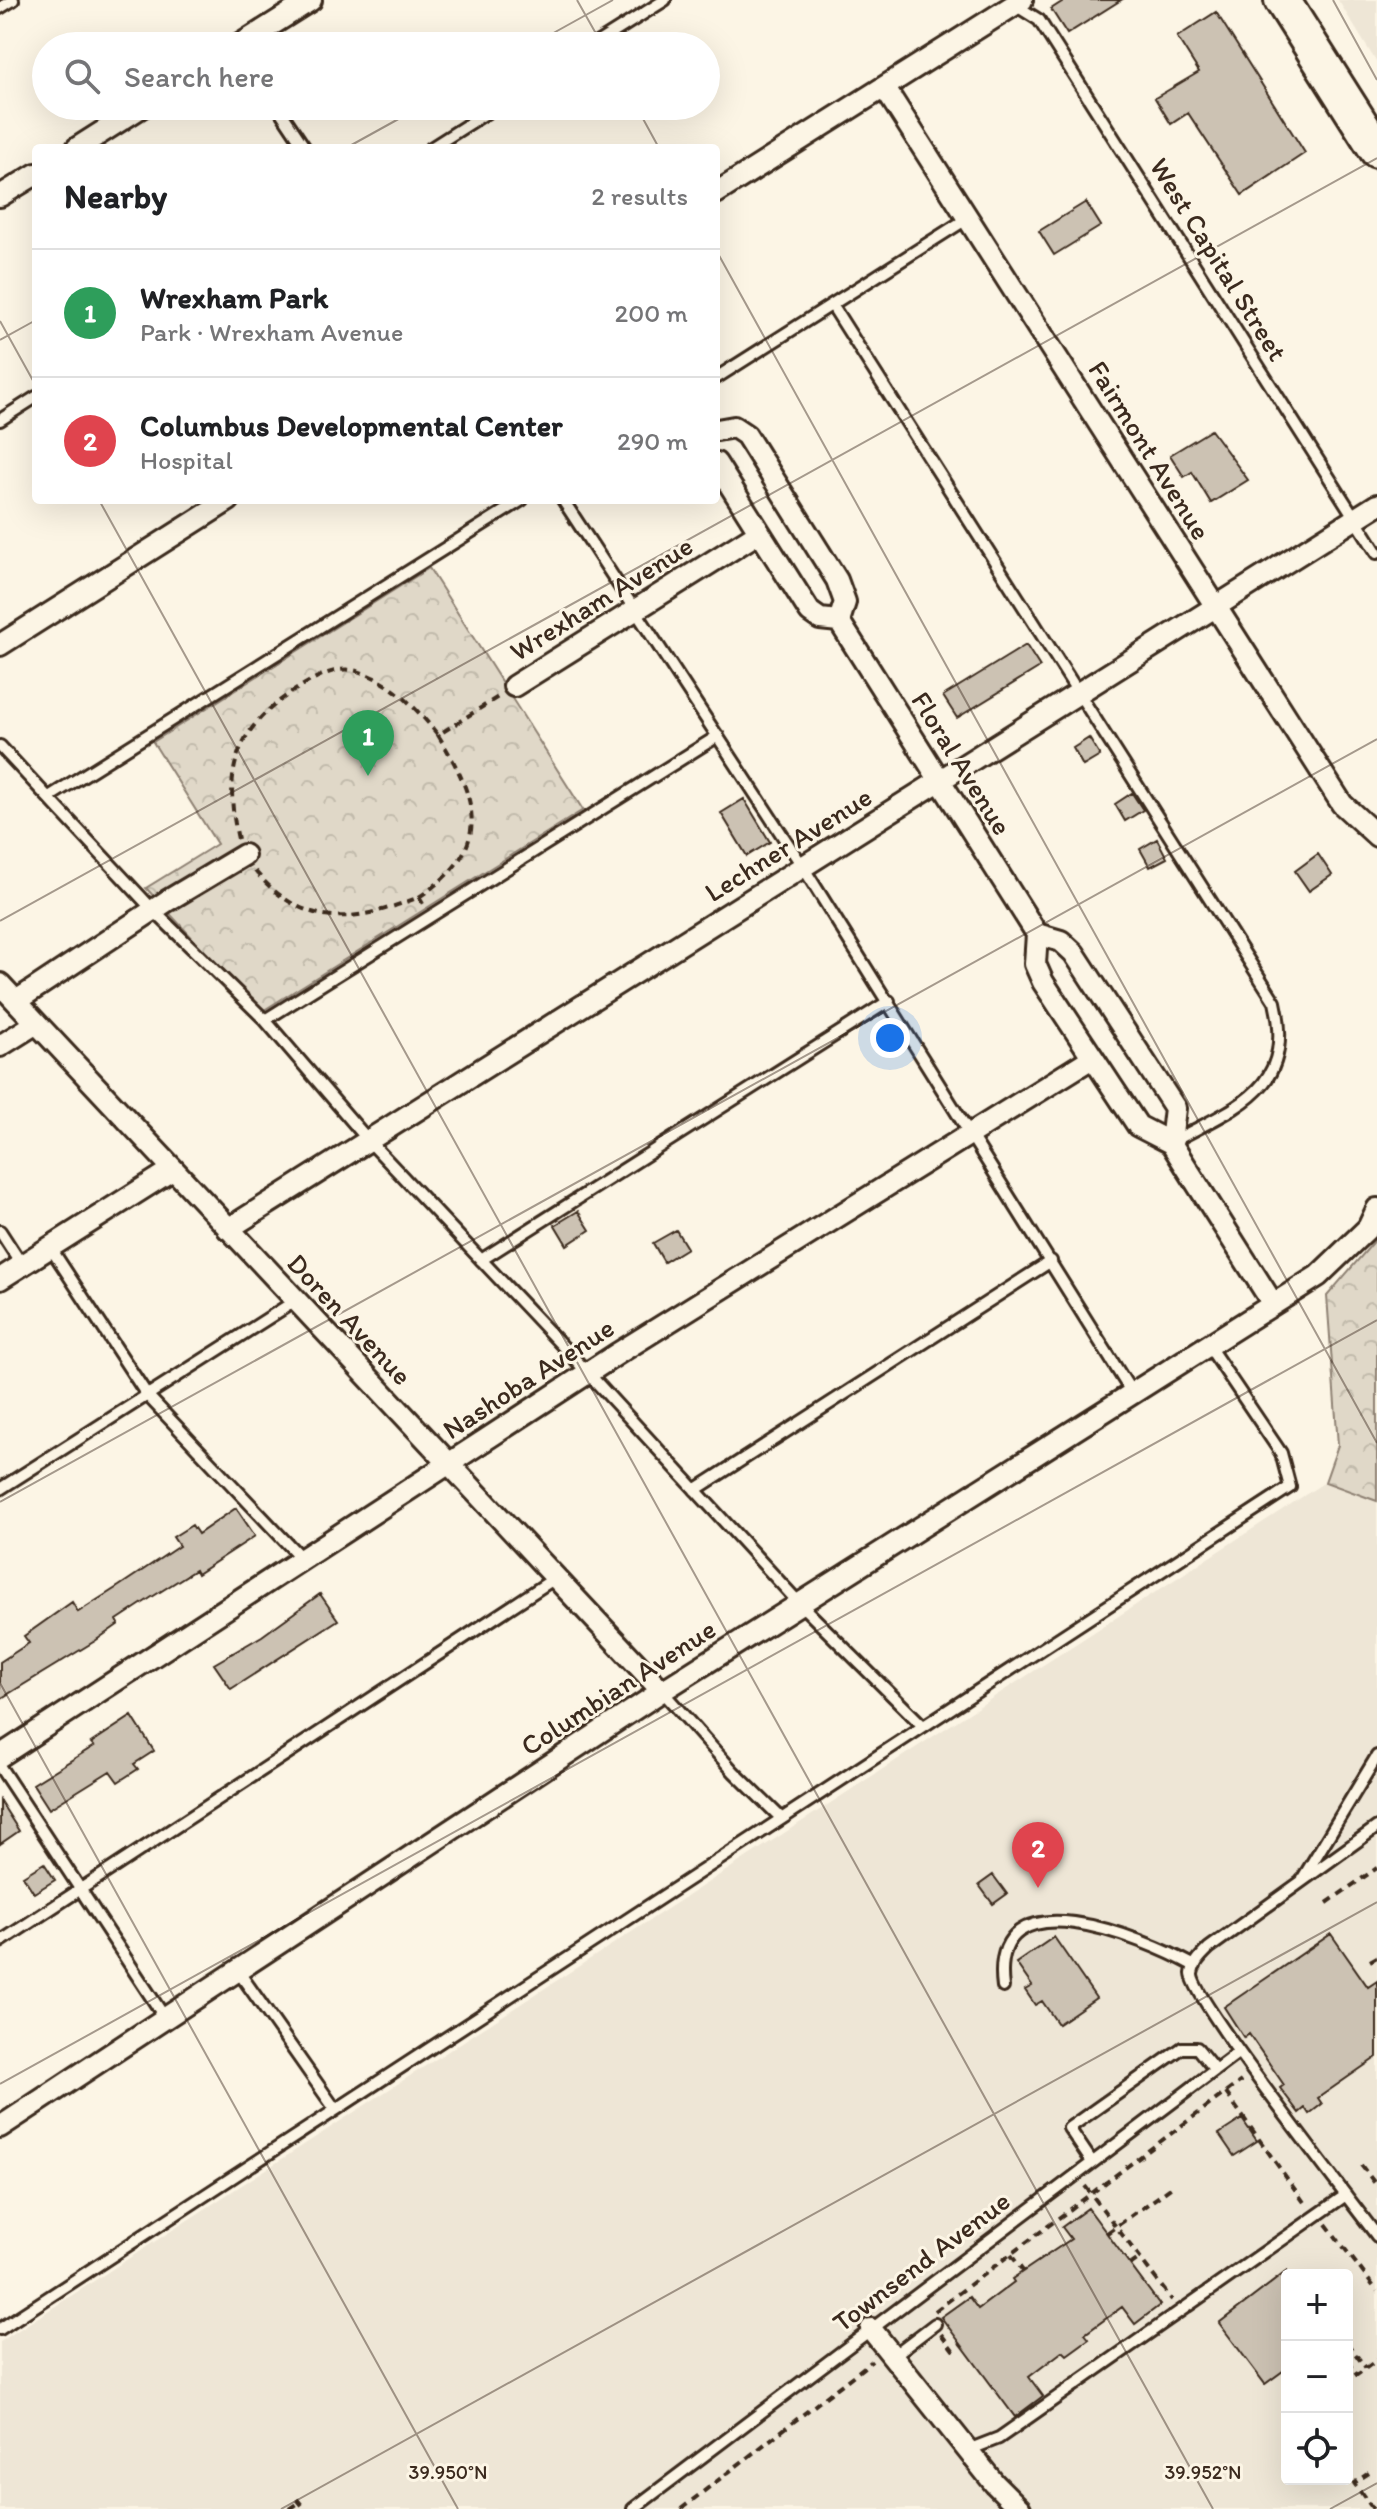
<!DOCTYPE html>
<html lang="en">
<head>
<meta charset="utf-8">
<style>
	body { margin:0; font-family:Itim,sans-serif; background:#f6f6f6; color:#202124 }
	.controls { position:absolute; right:24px; bottom:24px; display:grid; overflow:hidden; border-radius:8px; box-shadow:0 8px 32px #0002 }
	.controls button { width:72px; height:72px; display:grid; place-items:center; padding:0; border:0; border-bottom:2px solid #e0e0e0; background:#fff; color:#202124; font:40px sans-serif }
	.you { position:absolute; left:890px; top:1038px; width:28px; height:28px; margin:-20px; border:6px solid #fff; border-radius:50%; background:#1a73e8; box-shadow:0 0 0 12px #1a73e833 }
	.badge { display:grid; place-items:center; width:52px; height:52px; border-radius:50%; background:#d93025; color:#fff; font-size:26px; font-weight:700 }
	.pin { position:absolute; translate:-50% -66px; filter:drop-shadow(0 2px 4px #0008) }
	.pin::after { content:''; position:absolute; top:42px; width:28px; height:24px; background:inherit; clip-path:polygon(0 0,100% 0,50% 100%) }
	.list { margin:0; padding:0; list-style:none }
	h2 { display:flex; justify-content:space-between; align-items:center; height:104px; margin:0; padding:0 32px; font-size:34px }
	h2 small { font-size:26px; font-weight:400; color:#757577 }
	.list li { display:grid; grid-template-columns:52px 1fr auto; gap:24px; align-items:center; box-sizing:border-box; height:128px; padding:0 32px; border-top:2px solid #e0e0e0 }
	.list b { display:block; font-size:30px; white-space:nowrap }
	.list p { margin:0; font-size:26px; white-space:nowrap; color:#757577 }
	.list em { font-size:26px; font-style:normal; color:#757577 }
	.icon { flex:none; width:44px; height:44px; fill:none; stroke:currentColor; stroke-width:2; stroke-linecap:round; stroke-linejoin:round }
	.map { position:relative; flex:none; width:1377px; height:2509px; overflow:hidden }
	.search { position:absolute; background:#fff; box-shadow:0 8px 32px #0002; left:32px; top:32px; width:688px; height:88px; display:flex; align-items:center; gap:20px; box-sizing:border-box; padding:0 28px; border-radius:44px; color:#757577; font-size:30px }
	.panel { position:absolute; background:#fff; box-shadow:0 8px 32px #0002; left:32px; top:144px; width:688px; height:360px; border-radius:8px }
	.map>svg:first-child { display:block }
</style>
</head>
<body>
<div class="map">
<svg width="1377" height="2509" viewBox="0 0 1377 2509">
	<defs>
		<pattern id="park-crowns" width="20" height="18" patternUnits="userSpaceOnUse" patternTransform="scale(2)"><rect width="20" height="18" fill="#e0d8c8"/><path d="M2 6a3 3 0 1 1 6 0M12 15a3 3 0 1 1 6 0" fill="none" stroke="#c1baab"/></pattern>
	</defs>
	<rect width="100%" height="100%" fill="#fcf5e5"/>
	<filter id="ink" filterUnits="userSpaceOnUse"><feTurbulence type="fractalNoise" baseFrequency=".0125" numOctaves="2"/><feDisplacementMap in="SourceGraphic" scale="16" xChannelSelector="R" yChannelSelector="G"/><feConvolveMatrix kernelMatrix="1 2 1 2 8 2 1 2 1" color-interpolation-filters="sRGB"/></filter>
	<g filter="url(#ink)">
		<!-- built -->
		<path fill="#eee6d6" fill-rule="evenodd" d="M1338,0H1377V63Z
			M1325,1482L1377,1501V2509H0V2342ZM1287,2275H1347V2479H1287Z"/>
		<!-- park -->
		<path fill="url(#park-crowns)" stroke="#8e8173" stroke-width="2" d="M429,568L583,810L261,1012L146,888L217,844L153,742Z
			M1377,1238V1501L1325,1482L1338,1445L1327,1296Z"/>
		<!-- building -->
		<path fill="#ccc2b3" stroke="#3b2a1e" stroke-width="2" d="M1065,0H1121L1067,34L1051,9Z
			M1216,12L1305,153L1242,195L1188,113L1171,124L1155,98L1199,72L1177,37Z
			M1086,202L1101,226L1054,255L1039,231Z
			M1211,430L1248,480L1211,503L1192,472L1184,477L1170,455Z
			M1026,645L1040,667L957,718L943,696Z
			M1089,738L1100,756L1083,766L1073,748Z
			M1132,793L1143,810L1125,821L1115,804Z
			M744,799L770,842L747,856L721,813Z
			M1157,839L1167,858L1150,867L1140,849Z
			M1318,854L1332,875L1309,891L1295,871Z
			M578,1211L590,1230L567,1245L555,1225Z
			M676,1230L687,1248L664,1262L653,1243Z
			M236,1508L255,1536L197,1574L195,1570L152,1597L117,1620L119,1624L95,1641L0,1699V1662L29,1643L24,1636L72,1602L78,1612L119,1586L179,1546L173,1537L192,1525L198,1534Z
			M320,1594L338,1620L231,1689L214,1664L262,1636Z
			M132,1716L154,1751L134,1764L138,1769L118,1782L110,1771L49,1809L33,1784L94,1746L91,1743Z
			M0,1801L19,1831L0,1844Z
			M44,1863L55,1880L34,1893L23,1876Z
			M993,1875L1007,1894L993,1904L979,1885Z
			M1331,1934L1368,1987L1377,1981V2057L1318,2098L1322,2104L1309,2114L1305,2108L1299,2113L1280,2088L1284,2085L1249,2034L1244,2038L1224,2007Z
			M1054,1937L1096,1998L1058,2024L1042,2001L1035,2005L1025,1990L1032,1986L1016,1963Z
			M1242,2119L1257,2141L1234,2156L1219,2134Z
			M1088,2208L1160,2305L1135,2324L1122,2307L1085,2334L1089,2339L1067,2355L1063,2351L1029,2377L1043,2396L1015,2417L941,2317L969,2297L978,2309L1014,2282L1012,2279L1071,2239L1062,2227Z
			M1287,2271V2368L1265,2384L1219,2323Z"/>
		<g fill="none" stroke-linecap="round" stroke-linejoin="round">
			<defs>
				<path id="service" d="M1015,5L1039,20L1377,553
					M0,8L13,0
					M592,46L665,0
					M277,106L305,148
					M431,148L497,106
					M832,305L1275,1002C1296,1090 1237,1106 1172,1142
					M716,378L968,218
					M0,420L36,397
					M563,500L803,867L1132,1393
					M0,746L153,910L265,1020L369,1141L588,1373L800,1604L922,1725
					M49,797L522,500
					M265,1020L718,736
					M0,1231L22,1265
					M50,1247L147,1395L302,1559
					M481,1260L889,1001
					M0,1489L295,1301
					M695,1490L1051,1261
					M662,1691L734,1772L780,1817
					M0,1767L165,2018
					M1377,1827L1209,1948C1202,1955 1193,1963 1192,1974C1191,1998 1352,2202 1377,2236
					M1303,1878L1377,1756
					M0,1942L555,1578
					M238,1971L335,2109
					M1003,1987C988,1872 1143,1938 1195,1966
					M1092,2162L1069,2128L1182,2048H1197L1215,2070
					M0,2329L1290,1487L1281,1453L1208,1345
					M893,2356L935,2324
					M968,2450L999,2438L1346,2195
					M633,2509L1239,2052"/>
				<path id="minor" d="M238,46L311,0
					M884,87L1342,804L1377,836
					M77,148L143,106
					M716,193L1022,0
					M0,196L36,174
					M717,430L734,427L746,435L837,580L845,602L839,621L1037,934L1035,964L1043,982L1138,1126L1171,1143L1273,1304
					M716,463L810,612L820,619L839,621
					M0,645L229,500
					M514,686L758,533
					M1037,934L1061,941L1074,953L1175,1108L1171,1143
					M0,984L662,1691
					M16,1001L167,901L244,855
					M0,1046L35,1024
					M228,1229L1377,505
					M0,1279L172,1170
					M0,1756L617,1354L1092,1058
					M0,2127L662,1691L1318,1276L1368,1228L1377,1209
					M871,2329L994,2483L1020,2509"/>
				<path id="primary" d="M1282,0L1377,150"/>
			</defs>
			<!-- service casing -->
			<use href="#service" stroke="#3b2a1e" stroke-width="16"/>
			<!-- minor casing -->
			<use href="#minor" stroke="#3b2a1e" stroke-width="26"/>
			<!-- primary casing -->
			<use href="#primary" stroke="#3b2a1e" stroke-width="40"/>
			<!-- path -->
			<path stroke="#3b2a1e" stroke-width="4" stroke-dasharray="8 6" stroke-linecap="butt" d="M238,839C221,764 240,722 305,684C320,675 339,666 357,671C392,681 416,708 438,735
				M255,871C305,930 354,923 419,897L423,904
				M419,897C493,848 479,801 438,735L498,697
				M1327,1903L1377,1868
				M1370,1961L1377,1957
				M1226,2093L1306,2205
				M1361,2165L1377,2186
				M1085,2186L1172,2300
				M1326,2224L1377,2291
				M1107,2233L1172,2187
				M1011,2255L1023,2271
				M1130,2265L1140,2258
				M935,2311L1241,2081
				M941,2334L953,2350L961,2344
				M1347,2343L1366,2368
				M1347,2361L1357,2375L1377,2360
				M1369,2473L1354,2483L1373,2509
				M297,2499L305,2509
				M290,2509L300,2502
				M681,2509L872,2361"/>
			<!-- service -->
			<use href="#service" stroke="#fcf5e5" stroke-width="10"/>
			<!-- minor -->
			<use href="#minor" stroke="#fcf5e5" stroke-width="20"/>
			<!-- primary -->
			<use href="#primary" stroke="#fcf5e5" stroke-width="34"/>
		</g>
	</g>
	<!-- ticks -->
	<path fill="none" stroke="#3b2a1e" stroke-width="2" stroke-opacity="0.45" d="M577,0L603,46M1333,0L1377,80M530,46L613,0M636,106L659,148M346,148L422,106M716,250L1377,1443M0,321L36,386M0,340L36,320M99,500L1213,2509M0,921L1377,158M0,1502L1377,739M0,1683L458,2509M0,2084L1377,1320M281,2509L1377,1902M1330,2509L1377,2483"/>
	<g text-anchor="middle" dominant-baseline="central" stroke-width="6" stroke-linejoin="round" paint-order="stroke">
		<!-- street labels -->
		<g font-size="28" fill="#3b2a1e" stroke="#fcf5e5">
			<text transform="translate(1219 259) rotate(58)">West Capital Street</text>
			<text transform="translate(1150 450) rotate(58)">Fairmont Avenue</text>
			<text transform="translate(601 598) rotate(-32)">Wrexham Avenue</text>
			<text transform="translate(962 763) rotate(58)">Floral Avenue</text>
			<text transform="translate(788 844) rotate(-32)">Lechner Avenue</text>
			<text transform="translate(350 1319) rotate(47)">Doren Avenue</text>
			<text transform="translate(528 1378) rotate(-33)">Nashoba Avenue</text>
			<text transform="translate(618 1687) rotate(-33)">Columbian Avenue</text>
			<text transform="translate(921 2261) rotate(-37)">Townsend Avenue</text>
		</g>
	</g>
	<g font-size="20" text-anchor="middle" fill="#3b2a1e" stroke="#fcf5e5" stroke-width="6" stroke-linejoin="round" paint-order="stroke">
		<text x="448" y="2479">39.950°N</text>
		<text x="1203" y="2479">39.952°N</text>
	</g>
</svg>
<div class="controls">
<button>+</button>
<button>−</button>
<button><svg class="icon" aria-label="locate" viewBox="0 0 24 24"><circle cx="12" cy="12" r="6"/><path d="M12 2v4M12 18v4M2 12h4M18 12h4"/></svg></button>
</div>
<div class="you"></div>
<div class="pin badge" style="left:368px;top:776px;background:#2e9e5b">1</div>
<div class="pin badge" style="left:1038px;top:1888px;background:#e0444e">2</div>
<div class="search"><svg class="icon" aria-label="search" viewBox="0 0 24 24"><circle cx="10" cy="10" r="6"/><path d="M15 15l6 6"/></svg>Search here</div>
<section class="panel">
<h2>Nearby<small>2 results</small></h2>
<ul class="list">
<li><span class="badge" style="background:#2e9e5b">1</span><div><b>Wrexham Park</b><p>Park · Wrexham Avenue</p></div><em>200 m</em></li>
<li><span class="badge" style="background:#e0444e">2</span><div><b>Columbus Developmental Center</b><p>Hospital</p></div><em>290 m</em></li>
</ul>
</section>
</div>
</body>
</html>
